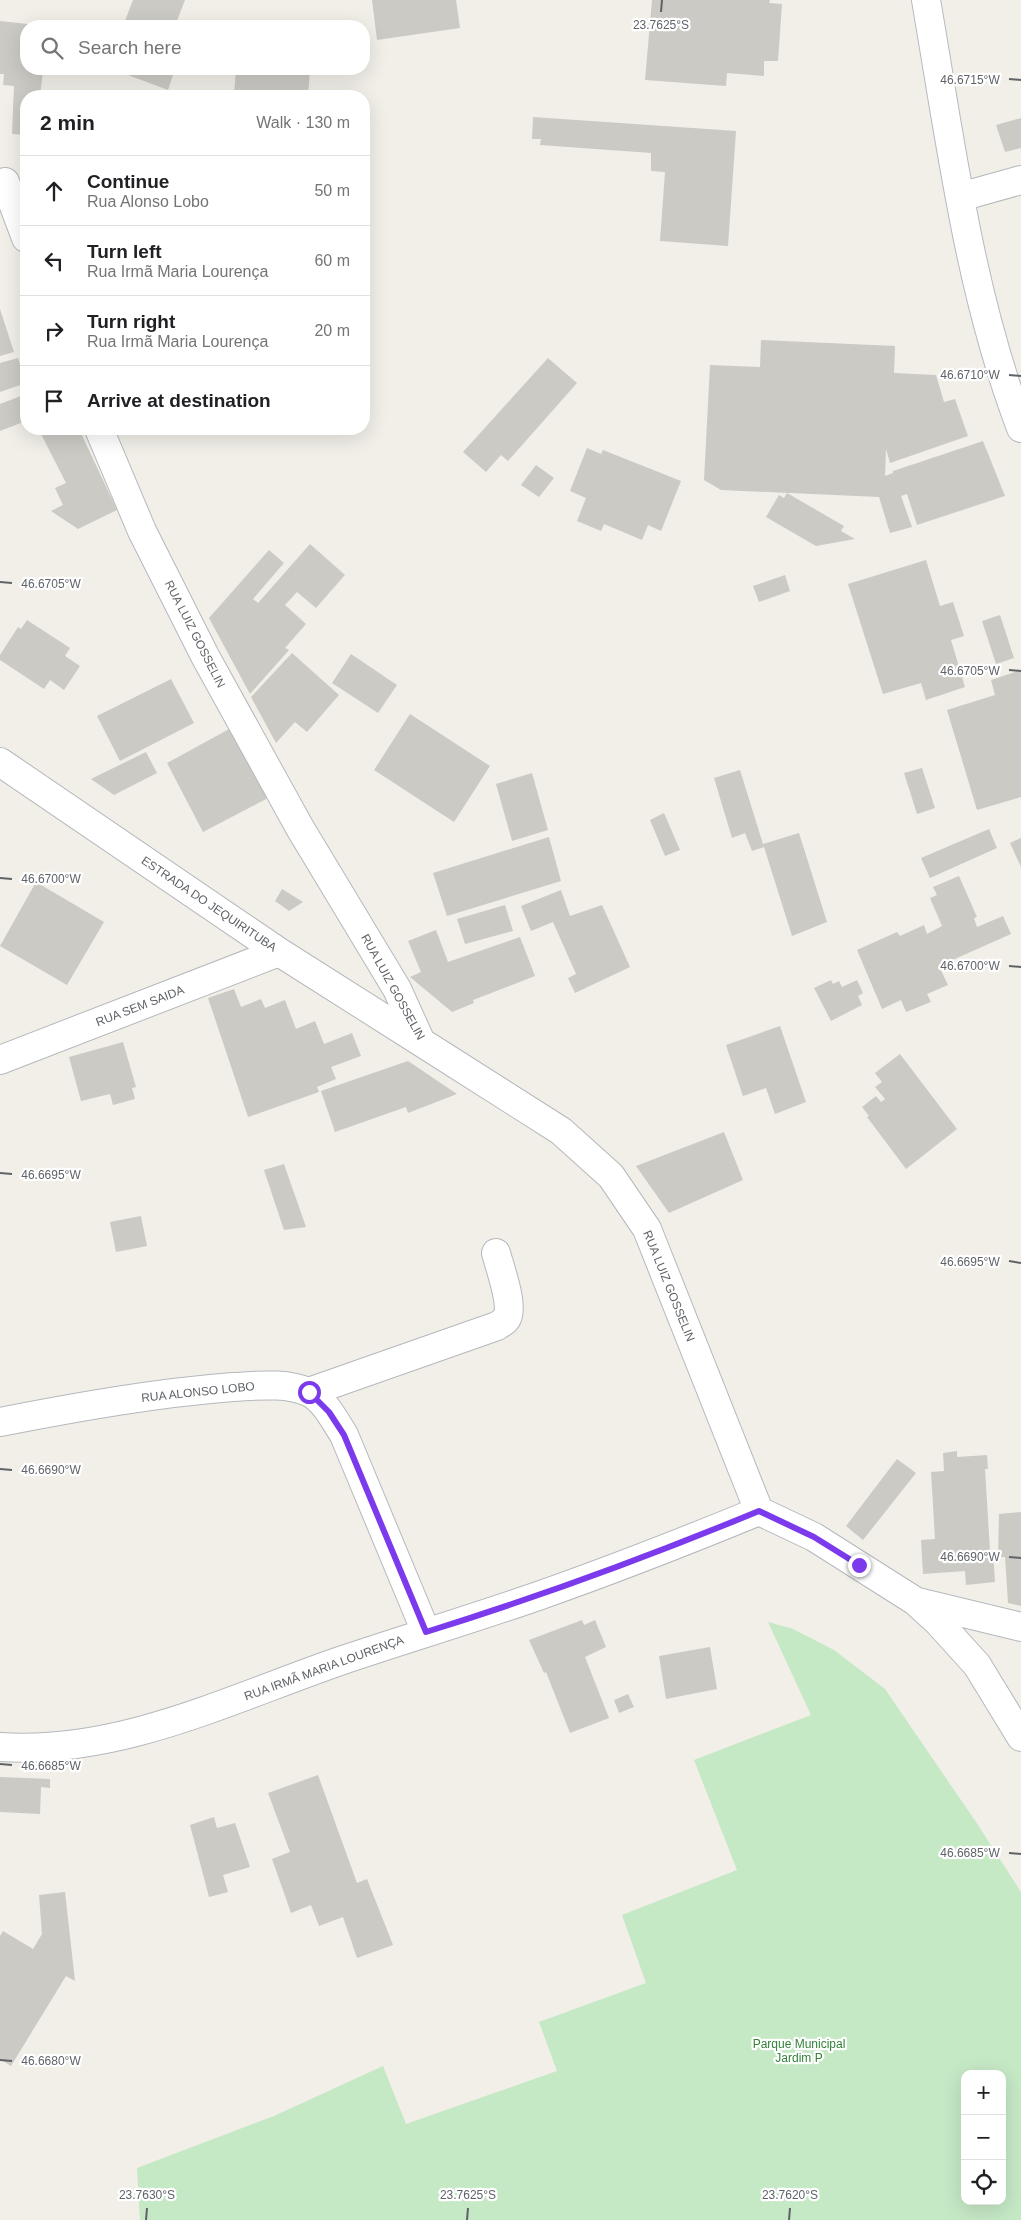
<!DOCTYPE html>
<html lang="en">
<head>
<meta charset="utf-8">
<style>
	body { margin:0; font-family:Arial,sans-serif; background:#f6f6f6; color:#202124 }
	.controls { position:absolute; right:15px; bottom:15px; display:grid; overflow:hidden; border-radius:10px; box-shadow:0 5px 20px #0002 }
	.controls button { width:45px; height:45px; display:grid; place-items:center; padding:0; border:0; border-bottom:1px solid #e0e0e0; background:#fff; color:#202124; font:25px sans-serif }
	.stop { position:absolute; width:15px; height:15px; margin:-11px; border:4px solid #7c3aed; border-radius:50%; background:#fff }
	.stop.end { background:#7c3aed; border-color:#fff; box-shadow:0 1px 5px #0008 }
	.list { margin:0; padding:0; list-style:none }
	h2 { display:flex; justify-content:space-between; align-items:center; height:65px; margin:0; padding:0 20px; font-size:21px }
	h2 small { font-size:16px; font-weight:400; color:#757577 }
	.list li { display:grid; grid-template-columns:32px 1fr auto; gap:15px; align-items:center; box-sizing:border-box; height:70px; padding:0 20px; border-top:1px solid #e0e0e0 }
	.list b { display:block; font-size:19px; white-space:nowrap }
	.list p { margin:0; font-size:16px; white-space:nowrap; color:#757577 }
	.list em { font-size:16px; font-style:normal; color:#757577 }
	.icon { flex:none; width:28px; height:28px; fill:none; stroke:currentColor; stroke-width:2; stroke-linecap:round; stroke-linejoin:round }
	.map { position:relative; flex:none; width:1021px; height:2220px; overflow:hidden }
	.search { position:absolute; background:#fff; box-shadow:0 5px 20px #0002; left:20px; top:20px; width:350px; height:55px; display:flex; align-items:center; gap:12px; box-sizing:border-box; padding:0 18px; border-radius:20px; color:#757577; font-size:19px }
	.panel { position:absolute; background:#fff; box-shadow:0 5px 20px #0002; left:20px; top:90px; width:350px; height:345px; border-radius:20px }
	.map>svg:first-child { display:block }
</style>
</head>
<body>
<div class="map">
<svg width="1021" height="2220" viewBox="0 0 1021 2220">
	<rect width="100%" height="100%" fill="#f1efe8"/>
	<!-- green -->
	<path fill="#c5e8c5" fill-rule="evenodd" d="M768,1622L793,1629L834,1650L885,1689L976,1822L1021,1892V2220H140L137,2168L274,2116L383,2066L406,2124L557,2071L539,2022L646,1983L622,1915L737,1870L694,1760L811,1715ZM965,2074H1002V2201H965Z"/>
	<!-- building -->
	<path fill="#cccac5" d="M133,0H185L175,26H123Z
		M372,0H456L460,28L377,40Z
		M652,0H770L769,3L782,4L778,61H764V76L727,73L726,86L645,80Z
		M0,21L37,25L26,26V69L43,71L40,96H26V135L12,134L14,86L3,85L4,74H0Z
		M112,69H175L168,90Z
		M236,69H310L308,96H234Z
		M163,92L186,93V96H163Z
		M533,117L736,131L728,246L660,241L665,172L651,171V153L540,145L541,139H532Z
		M1021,118V148L1005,152L996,125Z
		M0,309L14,352L0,356Z
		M761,340L895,346L894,373L936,375L944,402L955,399L968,436L890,463L886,449L885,476L893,473V471L983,441L1005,496L917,525L907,494L901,496L912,527L890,533L879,497L721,490L704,480L710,365L760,367Z
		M18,358L26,383L0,392V363Z
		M548,358L577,383L508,461L501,455L486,472L463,452Z
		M26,394V421L0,431V404Z
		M47,429H79L117,510L78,529L51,511L63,505L55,488L66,483L40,432Z
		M587,448L601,454L603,450L681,481L661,531L648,525L642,540L604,524L601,531L577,521L586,498L570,491Z
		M536,465L554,478L539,497L521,485Z
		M787,493L844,526L841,531L855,539L816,546L766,517L779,495L784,498Z
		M310,544L345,575L316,608L297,592L285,605L306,624L285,648L289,650L250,694L209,618L269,550L284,563L253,599L258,603Z
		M926,560L940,606L953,602L964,636L951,640L965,687L926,700L921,683L883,694L848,584Z
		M785,575L790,591L759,602L753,586Z
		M1000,615L1014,658L996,664L982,621Z
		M27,620L70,648L65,656L80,666L64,690L50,680L44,689L0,660V655L18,627L21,629Z
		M292,653L339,695L307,732L295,722L276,743L251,697Z
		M351,654L397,685L378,713L332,683Z
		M1021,670V797L977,810L947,710L995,695L991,680Z
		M171,679L194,723L120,761L97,716Z
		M410,714L490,766L454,822L374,770Z
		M231,728L268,798L203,832L167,763Z
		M146,752L157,773L114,795L91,779Z
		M922,768L935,808L917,814L904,773Z
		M740,770L763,844L799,833L827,922L792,936L764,847L752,851L745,833L732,838L714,778Z
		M532,773L548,830L512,841L496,784Z
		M664,813L680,850L665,856L650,820Z
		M989,829L997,848L930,878L921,858Z
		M549,837L561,881L447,916L433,873Z
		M1021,838V867L1010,843Z
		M959,876L977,917L974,918L977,927L1003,916L1011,934L939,966L948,985L927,994L931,1002L906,1012L901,1000L882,1009L857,950L897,932L900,936L924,925L927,934L942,926L930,898L937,895L933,887Z
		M36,882L104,922L67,985L0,946Z
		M282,889L303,902L289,911L275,901Z
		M561,890L570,916L602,905L630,967L575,993L568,978L576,974L553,922L531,931L521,906Z
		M505,905L513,931L465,944L457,919Z
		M436,930L448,962L520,937L535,976L473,1000L474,1003L452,1012L410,977L421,972L408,941Z
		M831,980L833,984L839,981L842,987L857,980L863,993L858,996L862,1005L831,1021L814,988Z
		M234,989L241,1007L261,999L265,1008L285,1000L296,1029L315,1021L324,1044L352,1033L361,1056L331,1067L336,1079L317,1087L319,1092L248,1117L208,998Z
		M780,1026L806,1102L775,1114L766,1088L743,1096L726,1045Z
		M123,1042L136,1087L132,1088L135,1099L113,1105L110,1094L81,1101L69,1057Z
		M900,1054L957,1129L906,1169L867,1117L869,1116L862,1107L876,1096L881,1102L885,1099L875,1087L882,1082L875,1073Z
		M408,1061L457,1094L408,1113L406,1107L335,1132L321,1091Z
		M724,1132L743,1180L669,1213L636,1166Z
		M284,1164L306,1227L284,1230L264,1170Z
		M141,1216L147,1246L116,1252L110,1222Z
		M957,1451V1457L987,1455L988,1469H985L990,1551H993L995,1582L966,1585L965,1571L923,1574L921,1540L935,1539L931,1472L944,1471L943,1453Z
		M897,1459L916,1473L863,1540L846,1526Z
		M1021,1512V1606L1008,1603L1005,1557H998L999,1514Z
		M582,1620L584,1625L595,1620L606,1647L585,1657L609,1718L570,1733L546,1672L544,1673L529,1640Z
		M710,1647L717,1689L666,1699L659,1656Z
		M628,1694L634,1707L619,1713L614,1700Z
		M318,1775L357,1883L367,1879L393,1945L357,1958L343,1917L319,1926L311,1905L291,1913L272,1859L290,1852L268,1793Z
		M0,1777L50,1779V1788L41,1787L40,1814L0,1812Z
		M214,1817L217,1828L235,1823L250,1867L223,1875L228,1892L209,1897L190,1825Z
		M65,1892L75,1981L66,1976L11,2066L0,2059V1936L3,1931L33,1949L42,1934L39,1895Z"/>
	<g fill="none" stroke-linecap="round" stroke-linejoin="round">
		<defs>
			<path id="minor" d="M5,182L26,238
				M960,197L1021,180
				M99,429L142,531L205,656L300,828L397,989L421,1042L561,1131L611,1176L647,1229L759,1511
				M0,762L279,952L421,1042
				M0,1060L279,952
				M309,1392L497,1326C501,1323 507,1321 508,1315C512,1301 500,1268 496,1253
				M0,1422C77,1407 155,1393 233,1387C256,1386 285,1382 308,1392C324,1399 335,1421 344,1435L426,1632
				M918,1602L1021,1627
				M0,1747C119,1755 230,1699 340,1661C405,1639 472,1619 538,1596C612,1570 686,1541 759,1511L814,1537L915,1601L938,1622L977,1665L1021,1737"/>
			<path id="secondary" d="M926,0C951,144 969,291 1021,428"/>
		</defs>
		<!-- minor casing -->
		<use href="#minor" stroke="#b5b8bc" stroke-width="30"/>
		<!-- secondary casing -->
		<use href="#secondary" stroke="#b6babf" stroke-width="30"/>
		<!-- minor -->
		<use href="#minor" stroke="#fff" stroke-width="28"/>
		<!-- secondary -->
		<use href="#secondary" stroke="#fff" stroke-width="28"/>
	</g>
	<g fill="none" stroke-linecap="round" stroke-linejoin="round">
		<!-- route -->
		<path stroke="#7c3aed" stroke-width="6" d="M309,1392L329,1412L344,1435L426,1632C539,1597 650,1556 759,1511L814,1537L859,1565"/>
	</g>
	<!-- ticks -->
	<path fill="none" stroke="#5f6368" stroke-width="2" d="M661,12L662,0M1009,79L1021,80M1009,375L1021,376M0,582L12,583M1009,670L1021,671M0,878L12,879M1009,966L1021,967M0,1173L12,1174M1009,1261L1021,1263M0,1469L12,1470M1009,1557L1021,1558M0,1764L12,1765M1009,1853L1021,1854M0,2060L12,2061M146,2220L147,2208M467,2220L468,2208M789,2220L790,2208"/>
	<g text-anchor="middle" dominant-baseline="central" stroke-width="4.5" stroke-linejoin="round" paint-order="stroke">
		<!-- street labels -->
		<g font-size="12" fill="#5f6368" stroke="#fff">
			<text transform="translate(195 634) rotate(63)">RUA LUIZ GOSSELIN</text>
			<text transform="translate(209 904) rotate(34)">ESTRADA DO JEQUIRITUBA</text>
			<text transform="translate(393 987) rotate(61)">RUA LUIZ GOSSELIN</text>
			<text transform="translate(140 1006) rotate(-21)">RUA SEM SAIDA</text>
			<text transform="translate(669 1286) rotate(68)">RUA LUIZ GOSSELIN</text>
			<text transform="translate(198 1392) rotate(-6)">RUA ALONSO LOBO</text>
			<text transform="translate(324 1668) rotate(-20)">RUA IRMÃ MARIA LOURENÇA</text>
		</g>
		<!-- park labels -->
		<g font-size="12" fill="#348238" stroke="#fff">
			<text x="799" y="2044">Parque Municipal<tspan x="799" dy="14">Jardim P</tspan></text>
		</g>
	</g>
	<g font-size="12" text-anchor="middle" fill="#5f6368" stroke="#fff" stroke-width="4.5" stroke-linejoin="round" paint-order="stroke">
		<text x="661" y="29">23.7625°S</text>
		<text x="970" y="84">46.6715°W</text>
		<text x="970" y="379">46.6710°W</text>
		<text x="51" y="588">46.6705°W</text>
		<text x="970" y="675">46.6705°W</text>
		<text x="51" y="883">46.6700°W</text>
		<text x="970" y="970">46.6700°W</text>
		<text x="51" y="1179">46.6695°W</text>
		<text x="970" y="1266">46.6695°W</text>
		<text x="51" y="1474">46.6690°W</text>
		<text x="970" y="1561">46.6690°W</text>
		<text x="51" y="1770">46.6685°W</text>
		<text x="970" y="1857">46.6685°W</text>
		<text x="51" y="2065">46.6680°W</text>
		<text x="147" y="2199">23.7630°S</text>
		<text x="468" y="2199">23.7625°S</text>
		<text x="790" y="2199">23.7620°S</text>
	</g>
</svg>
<div class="controls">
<button>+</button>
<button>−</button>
<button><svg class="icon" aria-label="locate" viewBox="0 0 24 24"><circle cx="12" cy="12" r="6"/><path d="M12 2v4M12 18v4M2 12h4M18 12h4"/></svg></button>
</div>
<div class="stop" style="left:309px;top:1392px"></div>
<div class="stop end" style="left:859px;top:1565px"></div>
<div class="search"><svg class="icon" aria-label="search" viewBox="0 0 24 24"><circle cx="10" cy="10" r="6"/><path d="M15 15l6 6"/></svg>Search here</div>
<section class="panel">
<h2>2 min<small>Walk · 130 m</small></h2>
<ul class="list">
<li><svg class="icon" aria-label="ahead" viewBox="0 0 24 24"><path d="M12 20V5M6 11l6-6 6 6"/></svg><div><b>Continue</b><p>Rua Alonso Lobo</p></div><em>50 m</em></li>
<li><svg class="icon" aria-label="left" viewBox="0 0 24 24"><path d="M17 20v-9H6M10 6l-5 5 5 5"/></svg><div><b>Turn left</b><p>Rua Irmã Maria Lourença</p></div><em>60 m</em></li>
<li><svg class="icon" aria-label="right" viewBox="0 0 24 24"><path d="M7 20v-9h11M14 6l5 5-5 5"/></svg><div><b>Turn right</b><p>Rua Irmã Maria Lourença</p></div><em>20 m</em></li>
<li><svg class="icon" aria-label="arrive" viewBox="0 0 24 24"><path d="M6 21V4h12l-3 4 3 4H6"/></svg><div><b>Arrive at destination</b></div></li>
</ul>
</section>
</div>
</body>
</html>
